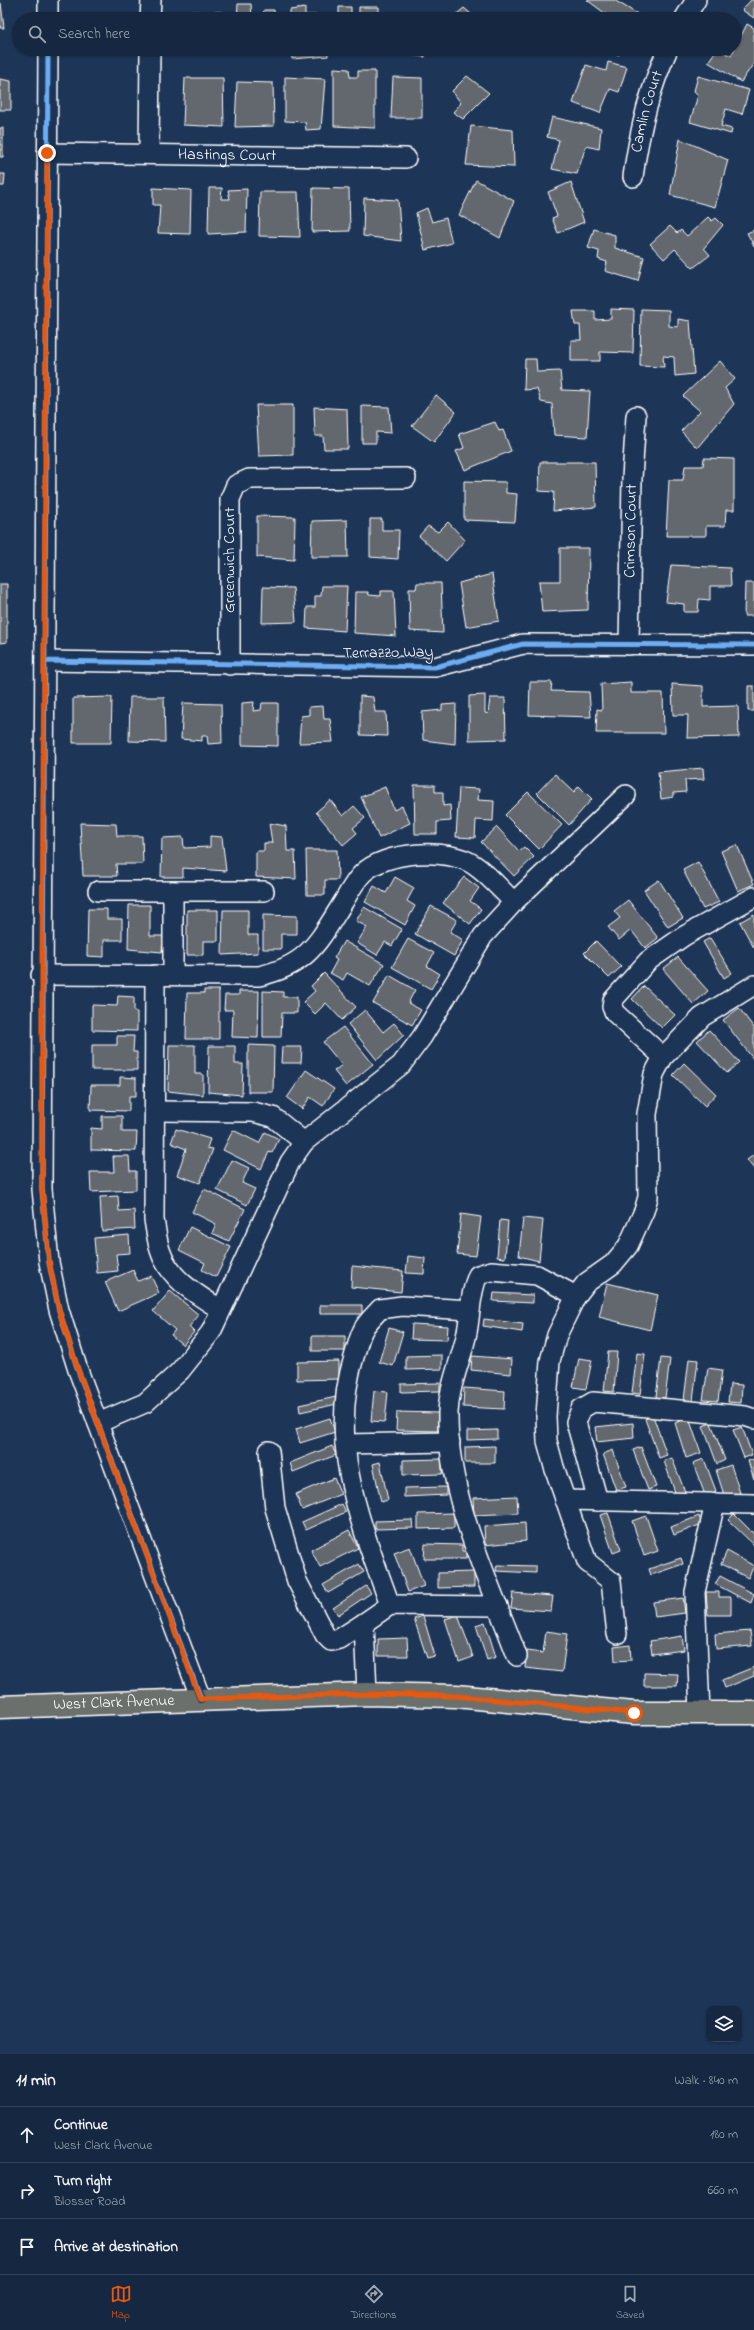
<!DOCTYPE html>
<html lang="en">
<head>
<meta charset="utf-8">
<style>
	body { margin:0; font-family:"Indie Flower",sans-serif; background:#23344c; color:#f1f3f6 }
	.controls { position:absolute; right:12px; bottom:12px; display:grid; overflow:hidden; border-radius:8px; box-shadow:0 1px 3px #0004 }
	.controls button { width:36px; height:36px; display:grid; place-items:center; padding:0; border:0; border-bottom:1px solid #35445a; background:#162841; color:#f1f3f6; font:20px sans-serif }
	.stop { position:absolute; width:12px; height:12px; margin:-9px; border:3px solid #ea580c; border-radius:50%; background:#fff }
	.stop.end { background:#ea580c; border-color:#fff; box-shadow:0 1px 4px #0008 }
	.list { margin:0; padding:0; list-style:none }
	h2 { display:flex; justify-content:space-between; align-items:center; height:52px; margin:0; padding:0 16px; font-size:17px }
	h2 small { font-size:13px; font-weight:400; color:#9ea6b1 }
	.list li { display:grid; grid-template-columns:26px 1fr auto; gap:12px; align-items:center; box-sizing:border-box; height:56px; padding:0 16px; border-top:1px solid #35445a }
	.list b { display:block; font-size:15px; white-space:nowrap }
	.list p { margin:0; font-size:13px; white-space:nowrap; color:#9ea6b1 }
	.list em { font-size:13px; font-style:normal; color:#9ea6b1 }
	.icon { flex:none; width:22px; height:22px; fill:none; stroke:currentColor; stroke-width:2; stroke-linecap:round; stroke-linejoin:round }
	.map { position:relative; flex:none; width:754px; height:2054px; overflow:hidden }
	.search { position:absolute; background:#162841; box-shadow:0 1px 3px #0004; left:12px; right:12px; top:12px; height:44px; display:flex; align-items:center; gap:10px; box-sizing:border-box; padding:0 14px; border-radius:22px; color:#9ea6b1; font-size:15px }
	.sheet { height:220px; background:#162841 }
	nav { display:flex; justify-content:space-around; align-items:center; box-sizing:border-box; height:56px; border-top:1px solid #35445a; background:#162841; font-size:11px; color:#9ea6b1 }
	nav a { display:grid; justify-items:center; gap:2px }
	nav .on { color:#ea580c }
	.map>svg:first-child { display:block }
</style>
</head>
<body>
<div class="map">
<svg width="754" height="2054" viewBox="0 0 754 2054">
	<rect width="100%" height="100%" fill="#1d3557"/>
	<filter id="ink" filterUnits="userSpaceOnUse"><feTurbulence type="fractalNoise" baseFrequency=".025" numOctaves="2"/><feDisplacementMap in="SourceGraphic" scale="8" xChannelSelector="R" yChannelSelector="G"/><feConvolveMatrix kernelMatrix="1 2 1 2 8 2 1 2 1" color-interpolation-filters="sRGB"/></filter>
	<g filter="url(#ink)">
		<!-- building -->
		<path fill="#62676d" stroke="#fff" d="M587,0H614L646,19H604L606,14Z
			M751,0H754V18L742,10Z
			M0,3H1L4,28H0Z
			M238,4H251L252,17H262L264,10H274V19H237Z
			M339,7H351V16L359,15V7H379V19H339Z
			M305,8V15H325V19H290V10Z
			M464,8L477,19L453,17Z
			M183,11L223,12V19H183Z
			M747,24L754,28V63L741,82L708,62L717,49L731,56Z
			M182,49H199V52H182Z
			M274,49V56L236,50V49Z
			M291,49H328V56L292,59Z
			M339,49H379V53H339Z
			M393,49H425V57L393,53Z
			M604,49H622L619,55Z
			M608,62L627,67L619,92L610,89L600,113L573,103L586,65L606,71Z
			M334,68L349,69L350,77H358V71H375V128L334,126Z
			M467,76L489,93L463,119L453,112L461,103L452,91Z
			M698,76L749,90L742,114L726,109L721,126L732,129L731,134L690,122L698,95L694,91Z
			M285,77L325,79L321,129L306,130L305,122L285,121Z
			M393,77L422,78V118H391Z
			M185,78H223L224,127L183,125Z
			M0,79L11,81V110H0Z
			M237,82L273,83L274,126L235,127Z
			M552,117L601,128L599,149L586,146L577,174L552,169L559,140L547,137Z
			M471,126L513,130L514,167L466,165Z
			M0,128H3V157H0Z
			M680,139L728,160L715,207L670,195Z
			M0,174H5L4,186H0Z
			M476,180L514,201L500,238L459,215Z
			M571,182L584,222L558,233L552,218L557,216L548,192Z
			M153,188L191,190L190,234L158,233L160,205H153Z
			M209,188H222L221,199H230L228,190L247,189L246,232L208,234Z
			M313,188L349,189L350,231L312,232Z
			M260,192H298L300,237L259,236Z
			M364,198L398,200L401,241L363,236Z
			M427,208L432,222L446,218L452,243L425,250L416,213Z
			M708,217L712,221L716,218L723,225L704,248L710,255L693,268L675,249L664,259L650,244L670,226L677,233L681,230L687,236Z
			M594,229L615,235V248L644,257L638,281L605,271L607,262L598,259L599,251L588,248Z
			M754,230V246L747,233Z
			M611,309L634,310L633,353L600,352V361H571V340H581L580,325H575L573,311H595V320L611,319Z
			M641,309L669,310V326L678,327V319L690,321L694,374L675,376L674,357L663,356L664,367L640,366Z
			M525,359H536L537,372L560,371L562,390L590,391L587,437L554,435L552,404L541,402L537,389L524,390Z
			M720,361L735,379L725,388L734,404L697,448L681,431L700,411L683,396Z
			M436,395L456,412L434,442L412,426Z
			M256,405H293V455L259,456Z
			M362,406L389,407L391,433L376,432V443H362Z
			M314,407L347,409L348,449H324L323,436H315Z
			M495,422L499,431L503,430L511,451L465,470L456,451L464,448L459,434Z
			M704,458L734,459V510H726L725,526H706V536H666L669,480H683L685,466H703Z
			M540,462H595L596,507L553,511L554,492L539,491Z
			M464,481L506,482V493L517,494L515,522L464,520Z
			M257,516L295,517L294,560L257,557Z
			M370,519H382V530H399L398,559L370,557Z
			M347,520L348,557H311L312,521Z
			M448,522L465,540L446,561L419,536L428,526L438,532Z
			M560,548H589L588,610L542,612L539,581H560Z
			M671,565L730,568L731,586H710V600L699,599L698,612H684V604L666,602Z
			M492,574L499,621L466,627L459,583Z
			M417,583H441L443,633L410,631L409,589H416Z
			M745,583H754V616H744Z
			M0,584H7V642L0,643Z
			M322,586H347L345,631L306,628L307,607H315V596H321Z
			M263,587L293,588L296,622L262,623Z
			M381,591H394L396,636L354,633L355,592H368L369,595L381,596Z
			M530,682H552L551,691L589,692L591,717L529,715Z
			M631,682V693H663L664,733H596L597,709L602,710L601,684Z
			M672,684L703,686V707L738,706L739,737L687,738L688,715H673Z
			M748,686H754V711H748Z
			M485,695V713L488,714L490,698H505L506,739L469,740V696Z
			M360,696L373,697L375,712H386L387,736L360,735Z
			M112,697L111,743H73V698Z
			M130,697H164L165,742L129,741Z
			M254,702L253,711L261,710L262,703H278V746L242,745V703Z
			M183,703L221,704L222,743L208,744L207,736H202V741L181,739Z
			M456,704L455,744L423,740L422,712L442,710V705Z
			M323,706L324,719H330L333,742L299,743L301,716L309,715V707Z
			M703,768L704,779L685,780L686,792L673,793V797L661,799L658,772Z
			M555,774L574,792L579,786L592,799L569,825L537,793Z
			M414,785H435V792H443V806L450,805L451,821L437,822V834H415Z
			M385,787L394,810L402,806L410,823L379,838L361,797Z
			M459,788L479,789L478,800L494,801L493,821L476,820L475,838L456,837Z
			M528,792L562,825L539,849L505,815Z
			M330,800L343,816L354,806L365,818L353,828L357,833L343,845L316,812Z
			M80,823L116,824L117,836H142L143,864H116L117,876H83Z
			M269,823L286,826L287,851H295L296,879L256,877V851H264V843H272Z
			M497,827L519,851L524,847L534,857L514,876L481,842Z
			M210,836L222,837L226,871L183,868V877H161L162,838L183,837L184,848L210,847Z
			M737,845L754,884L738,891L721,851Z
			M306,850H337L338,880H325V895H307Z
			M698,862L719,902L703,909L683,870Z
			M395,877L414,888L407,901L415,906L405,925L365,902L374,886L386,893Z
			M464,877L479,888L470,901L481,909L470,924L443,903Z
			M659,880L683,918L668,927L644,890Z
			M628,900L658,938L645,948L631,930L619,940L608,927L620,918L614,911Z
			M129,905H150V936H163L162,952L128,949Z
			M431,906L457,920L450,932L463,940L454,956L415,934Z
			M364,907L402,929L392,946L385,942L377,955L357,943L367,927L356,921Z
			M88,909H107V919H122V940H104V957L87,956Z
			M187,910H218V941H203V955H187Z
			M223,910H248V935H258V953L222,955Z
			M754,914V948L740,922Z
			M263,915L297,916V934H281V949H263Z
			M710,938L732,973L724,978L703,942Z
			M408,939L434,953L427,966L440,974L431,989L392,967Z
			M344,941L384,964L370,986L347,973L343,980L330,973L337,960L334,958Z
			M596,941L621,967L609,978L584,953Z
			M678,957L708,991L693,1004L663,969Z
			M324,973L356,1007L342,1020L326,1003L315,1014L303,1002L315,991L311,986Z
			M389,975L415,990L408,1003L421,1010L412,1025L373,1003Z
			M644,986L675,1015L662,1028L632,999Z
			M204,990H219V1039H186L187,993H204Z
			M239,991H259L258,1038L232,1037L233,1010H224L225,995H239Z
			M263,991L283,992V997H297V1013H282L281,1037H263Z
			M118,996L134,997V1012H137V1031L92,1030V1005L117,1006Z
			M739,1008L754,1028V1060L723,1020Z
			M365,1010L383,1032L394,1023L404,1035L377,1060L348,1024Z
			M343,1027L373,1064L346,1086L334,1071L342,1065L323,1042Z
			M709,1030L739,1062L727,1073L697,1041Z
			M117,1036H134L133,1052H137V1070H92V1045H117Z
			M169,1045H195V1074H203V1095L168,1091Z
			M248,1045L274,1046L273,1092H248Z
			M209,1046H235V1064H243L242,1095L208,1092Z
			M282,1047H302L301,1063H281Z
			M684,1063L716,1094L705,1106L673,1075Z
			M306,1070L334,1089L323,1106L310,1097L302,1109L287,1098Z
			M120,1077L136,1078V1096H129V1111L90,1110L91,1085H120Z
			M102,1116H122V1132H137L136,1151L91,1150V1128L102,1129Z
			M176,1129L210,1139L207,1148L213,1149L200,1183L177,1175L186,1149L171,1143Z
			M233,1130L259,1143L265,1132L279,1139L272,1153L269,1152L261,1169L223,1150Z
			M754,1155V1169L747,1160Z
			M113,1156H129L130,1171H136V1190L91,1192L90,1172H114Z
			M232,1160L249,1168L242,1183L255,1189L247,1205L217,1190Z
			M204,1189L245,1209L229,1241L212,1233L216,1224L192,1212Z
			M118,1196L119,1211L134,1210L135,1229L102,1231L100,1197Z
			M461,1214L481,1217L476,1256L457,1254Z
			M523,1218L543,1220L539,1261L519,1256Z
			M500,1220L508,1221L505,1258L497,1257Z
			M190,1227L231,1247L216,1277L202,1270L205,1263L179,1250Z
			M129,1235L130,1253L116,1254L118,1271L97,1273L94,1238Z
			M408,1256L425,1258L424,1274L406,1273Z
			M352,1266L403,1271L401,1292L351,1287Z
			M133,1270L138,1281L151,1276L159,1293L118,1311L105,1282Z
			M607,1283L658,1295L650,1330L599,1317Z
			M170,1291L199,1315L189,1327L194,1332L183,1345L171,1335L175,1330L153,1311Z
			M494,1293L533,1295V1303L493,1301Z
			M320,1305H362V1314H320Z
			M484,1319L523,1324L522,1332L483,1326Z
			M412,1324L448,1326L447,1340L411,1339Z
			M389,1328L403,1332L393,1366L379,1362Z
			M312,1336H345V1351H312Z
			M608,1352H617L614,1392L604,1391Z
			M637,1353L645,1354L640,1394L632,1393Z
			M442,1355V1369L406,1370V1356Z
			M472,1356L512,1359L511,1374L471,1370Z
			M579,1358L592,1360L586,1389L573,1387Z
			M661,1358L670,1359L665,1398L656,1397Z
			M689,1359L698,1360L693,1401L684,1400Z
			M339,1361V1379L297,1380V1362Z
			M708,1368L722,1370L718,1401L703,1400Z
			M440,1383V1391L401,1392V1384Z
			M730,1384L742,1385L741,1403L728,1402Z
			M464,1388L505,1391L504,1409L463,1407Z
			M374,1391L388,1392L385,1422L371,1421Z
			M336,1397L337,1404L300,1412L299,1405Z
			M397,1412L438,1413V1431L396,1430Z
			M653,1416L667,1455L659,1458L645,1419Z
			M330,1418L335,1432L300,1443L296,1429Z
			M689,1418L701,1453L686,1458L675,1423Z
			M633,1423L634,1438L597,1442L595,1427Z
			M711,1423L725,1460L717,1464L703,1426Z
			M742,1427L752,1455L744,1458L733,1430Z
			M497,1430V1439L467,1440V1431Z
			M332,1446L336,1455L293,1472L290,1463Z
			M495,1446V1463H465V1447Z
			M641,1447L656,1487L648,1490L633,1450Z
			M613,1450L626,1487L616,1490L603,1454Z
			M672,1458L685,1492L676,1495L664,1461Z
			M442,1459V1474L403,1475V1460Z
			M704,1459L716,1491L705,1495L693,1463Z
			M754,1459V1479L748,1461Z
			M380,1462L388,1500L381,1502L373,1464Z
			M731,1465L740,1493L725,1498L716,1470Z
			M334,1478L341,1494L302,1510L296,1494Z
			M446,1487V1495L404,1497V1488Z
			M517,1496L518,1513L474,1515L473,1498Z
			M342,1504L346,1512L306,1530L302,1522Z
			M454,1513V1528L418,1529V1514Z
			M608,1513L621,1550L613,1553L600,1515Z
			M734,1514L754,1534V1545L728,1520Z
			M646,1516L658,1551L644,1556L632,1521Z
			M699,1516L702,1524L674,1535L671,1527Z
			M412,1520L413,1528L375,1529V1521Z
			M525,1523L526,1541L485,1545L484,1526Z
			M349,1530L358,1548L320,1567L311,1550Z
			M425,1544L462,1545V1551H466V1559H424Z
			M410,1547L424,1586L408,1592L394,1553Z
			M727,1551L754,1566L748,1578L721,1564Z
			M681,1558L683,1564L651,1575L649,1569Z
			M359,1564L364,1572L328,1593L323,1585Z
			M497,1565L536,1566V1573L496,1571Z
			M474,1572V1587L438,1588V1573Z
			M720,1576L754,1594L751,1603L715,1584Z
			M366,1586L371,1593L338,1615L333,1608Z
			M706,1592H719V1597H731V1615H708Z
			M513,1593L553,1596L551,1611L511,1608Z
			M683,1598L685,1613L655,1617L653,1602Z
			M458,1615L473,1657L459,1662L445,1619Z
			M423,1616L435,1656L427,1658L414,1619Z
			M485,1622L496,1657L487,1660L476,1625Z
			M546,1631L567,1634L562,1672L525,1668L527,1651L543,1653Z
			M750,1631L752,1646L716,1649L715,1634Z
			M682,1636L684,1650L652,1654L650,1641Z
			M407,1638L408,1656H378V1639Z
			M630,1645L631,1660L615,1661L614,1647Z
			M754,1667V1676L725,1688L722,1680Z
			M644,1673L678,1674L677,1686H644Z"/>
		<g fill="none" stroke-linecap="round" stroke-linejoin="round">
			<defs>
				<g id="minor">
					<path d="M48,19V0"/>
					<path d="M150,19L151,0"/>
					<path d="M684,19L696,0"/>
					<path d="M48,49L42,1189L49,1262L59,1310L78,1370L201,1699"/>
					<path id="s1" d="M47,153L406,158"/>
					<path d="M149,154L150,49"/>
					<path id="s2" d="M633,177C639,132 649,90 668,49"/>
					<path id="s3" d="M629,645L632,478L636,416"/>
					<path d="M45,661L435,667L523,644L754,645"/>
					<path d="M230,665V499L236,485L249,479L406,478"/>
					<path d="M98,891H264"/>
					<path d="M41,975L259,976C309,965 318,942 344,901C349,892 355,881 362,874C384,851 449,847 474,865C489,875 501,890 514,902"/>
					<path d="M155,975L154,1220C156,1230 157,1241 160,1250C169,1279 196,1294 220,1309"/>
					<path d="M173,975V891"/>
					<path d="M663,1057L615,1013L612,1007L613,1000L648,961L684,936L754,897"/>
					<path d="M155,1111L253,1112L273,1117L304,1142"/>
					<path d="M98,1423L145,1403L180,1371L211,1332L290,1162L304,1142L401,1065L422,1037L483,936L514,902L626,795"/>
					<path d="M345,1444L450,1442"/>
					<path d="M269,1451L275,1508L297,1581L325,1635L331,1641L339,1639L364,1623L367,1694"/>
					<path d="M565,1500L754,1504"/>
					<path d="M598,1501L576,1422L581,1409L593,1402L745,1416L754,1419"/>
					<path d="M390,1605C361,1524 327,1444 354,1357C357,1348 359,1336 364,1328C368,1321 375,1315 380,1309L402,1306L470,1310"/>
					<path d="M364,1623L390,1605L498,1606"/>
					<path d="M617,1634L611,1581L587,1562L554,1467L547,1441L546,1416L550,1361L557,1335L576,1296L586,1283L613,1264L628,1246L644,1211L648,1197L647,1114L654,1074L663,1057L702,1017L754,985"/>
					<path d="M517,1656C488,1578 447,1498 448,1413C449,1386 460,1363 466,1337C471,1316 469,1295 478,1275L491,1271L537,1275L576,1296"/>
					<path d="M700,1713L695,1592L715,1503"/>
				</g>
				<g id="major">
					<path id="s4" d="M0,1707L367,1694L456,1696L634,1713H754"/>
				</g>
			</defs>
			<!-- minor casing -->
			<use href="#minor" stroke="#fff" stroke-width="22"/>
			<!-- major casing -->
			<use href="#major" stroke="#fff" stroke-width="25"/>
			<!-- minor -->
			<use href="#minor" stroke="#1d3557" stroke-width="19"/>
			<!-- major -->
			<use href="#major" stroke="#6c706d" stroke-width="22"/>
			<defs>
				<path id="cycleway" d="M48,49L42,1189L49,1262L59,1310L78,1370L201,1699
					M45,661L435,667L523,644L754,645"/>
			</defs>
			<!-- cycleway casing -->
			<use href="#cycleway" stroke="#1d3557" stroke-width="8"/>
			<!-- cycleway -->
			<use href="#cycleway" stroke="#6dadf4" stroke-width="5"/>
		</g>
	</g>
	<g fill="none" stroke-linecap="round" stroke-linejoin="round" filter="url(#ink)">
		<!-- route -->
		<path stroke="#ea580c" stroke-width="5" d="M47,153L42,975V1189L49,1262L59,1310L78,1370L200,1699L367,1694L456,1696L634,1713"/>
	</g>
	<g text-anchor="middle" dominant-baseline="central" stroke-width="3" stroke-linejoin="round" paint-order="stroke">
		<!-- street labels -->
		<g font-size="16" fill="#fff" stroke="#1d3557">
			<text stroke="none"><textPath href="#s2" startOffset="67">Camlin Court</textPath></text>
			<text stroke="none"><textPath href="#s1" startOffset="180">Hastings Court</textPath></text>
			<text stroke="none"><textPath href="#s3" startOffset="114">Crimson Court</textPath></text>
			<text transform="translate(230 560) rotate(-90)">Greenwich Court</text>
			<text transform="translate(388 653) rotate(-1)">Terrazzo Way</text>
			<text stroke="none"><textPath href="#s4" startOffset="114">West Clark Avenue</textPath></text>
		</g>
	</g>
</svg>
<div class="controls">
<button><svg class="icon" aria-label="layers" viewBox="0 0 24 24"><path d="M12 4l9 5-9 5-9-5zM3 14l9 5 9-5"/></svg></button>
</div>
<div class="stop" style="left:634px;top:1713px"></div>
<div class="stop end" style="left:47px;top:153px"></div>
<div class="search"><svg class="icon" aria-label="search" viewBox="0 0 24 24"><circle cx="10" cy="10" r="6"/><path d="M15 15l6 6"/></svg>Search here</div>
</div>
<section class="sheet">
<h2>11 min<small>Walk · 840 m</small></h2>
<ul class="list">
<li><svg class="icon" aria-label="ahead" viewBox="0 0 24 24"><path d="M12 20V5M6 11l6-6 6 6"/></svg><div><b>Continue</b><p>West Clark Avenue</p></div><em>180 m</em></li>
<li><svg class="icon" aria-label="right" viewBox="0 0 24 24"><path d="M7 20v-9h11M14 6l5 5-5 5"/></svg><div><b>Turn right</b><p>Blosser Road</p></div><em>660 m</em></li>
<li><svg class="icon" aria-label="arrive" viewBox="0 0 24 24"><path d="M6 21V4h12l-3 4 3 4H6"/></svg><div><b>Arrive at destination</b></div></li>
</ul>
</section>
<nav>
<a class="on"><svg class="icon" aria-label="map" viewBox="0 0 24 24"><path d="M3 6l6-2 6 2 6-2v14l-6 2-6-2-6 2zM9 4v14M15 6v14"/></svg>Map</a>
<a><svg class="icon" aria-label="directions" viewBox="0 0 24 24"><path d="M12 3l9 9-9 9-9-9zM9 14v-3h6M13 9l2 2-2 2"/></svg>Directions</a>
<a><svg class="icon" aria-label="saved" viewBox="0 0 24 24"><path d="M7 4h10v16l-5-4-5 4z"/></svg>Saved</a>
</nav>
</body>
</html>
